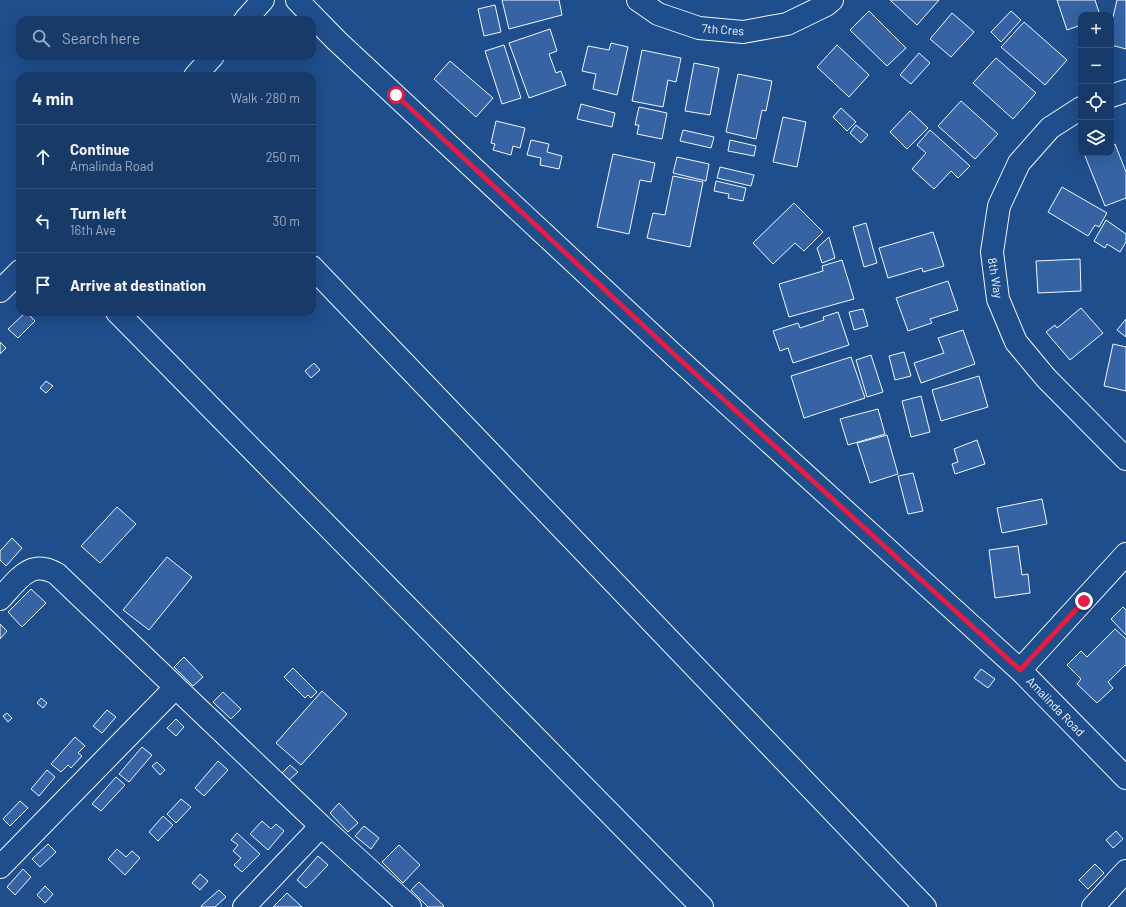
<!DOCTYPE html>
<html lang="en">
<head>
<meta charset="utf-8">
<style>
	body { margin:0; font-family:Barlow,sans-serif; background:#244571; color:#f1f3f6 }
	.controls { position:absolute; right:12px; top:12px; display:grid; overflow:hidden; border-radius:8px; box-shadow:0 4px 16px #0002 }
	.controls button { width:36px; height:36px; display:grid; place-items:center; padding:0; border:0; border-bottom:1px solid #36547d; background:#173a69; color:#f1f3f6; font:20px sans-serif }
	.stop { position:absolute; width:12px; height:12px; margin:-9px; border:3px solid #e11d48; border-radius:50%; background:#fff }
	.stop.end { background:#e11d48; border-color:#fff; box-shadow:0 1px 4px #0008 }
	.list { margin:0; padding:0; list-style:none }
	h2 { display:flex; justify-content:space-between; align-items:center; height:52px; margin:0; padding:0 16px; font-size:17px }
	h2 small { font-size:13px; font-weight:400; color:#9eadc0 }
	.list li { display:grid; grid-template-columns:26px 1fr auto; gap:12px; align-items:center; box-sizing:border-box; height:64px; padding:0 16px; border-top:1px solid #36547d }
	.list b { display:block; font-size:15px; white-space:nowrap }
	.list p { margin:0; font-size:13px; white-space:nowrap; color:#9eadc0 }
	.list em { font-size:13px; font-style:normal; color:#9eadc0 }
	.icon { flex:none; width:22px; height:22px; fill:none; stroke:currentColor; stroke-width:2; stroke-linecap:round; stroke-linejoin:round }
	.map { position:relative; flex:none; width:1126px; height:907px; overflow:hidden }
	.search { position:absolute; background:#173a69; box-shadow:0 4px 16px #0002; left:16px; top:16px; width:300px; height:44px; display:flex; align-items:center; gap:10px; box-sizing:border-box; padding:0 14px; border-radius:12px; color:#9eadc0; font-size:15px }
	.panel { position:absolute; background:#173a69; box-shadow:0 4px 16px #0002; left:16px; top:72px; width:300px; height:244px; border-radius:12px }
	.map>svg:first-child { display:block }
</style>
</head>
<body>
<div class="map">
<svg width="1126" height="907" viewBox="0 0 1126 907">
	<rect width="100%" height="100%" fill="#1f4e8c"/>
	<!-- building -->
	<path fill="#3563a3" stroke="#f2f6ff" d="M502,0H559L562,15L509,29Z
		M890,0H939L917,25Z
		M1057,0H1095L1100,15H1081V25L1067,30Z
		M1117,0H1126V49L1111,45V26Z
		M495,5L501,32L484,36L478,9Z
		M869,11L906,48L887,66L850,30Z
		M1011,11L1021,20L1001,42L991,32Z
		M952,13L974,32L951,57L930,39Z
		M1024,22L1067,60L1045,85L1001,47Z
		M550,29L557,51L549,54L556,73L561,71L566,85L529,98L509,43Z
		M611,43L628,47L617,95L593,89L596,74L582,71L588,46L609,50Z
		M504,45L521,98L502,104L485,51Z
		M837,45L869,75L849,97L817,67Z
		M642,50L681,58L676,82L668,80L663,107L632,101Z
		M919,53L930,63L911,84L900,75Z
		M996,58L1036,93L1013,119L973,83Z
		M450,61L493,98L476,117L434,79Z
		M694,63L719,68L710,115L685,111Z
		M738,74L772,81L766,111L762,110L756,139L726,132Z
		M961,101L998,134L975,159L938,126Z
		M581,104L615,113L612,127L577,119Z
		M639,107L667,113L662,139L637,134L639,125H635Z
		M841,108L856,122L847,131L833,117Z
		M910,111L928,128L907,149L890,132Z
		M783,117L806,122L797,167L773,162Z
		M496,121L525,128L520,148L513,146L511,155L493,150L495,144L491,143Z
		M856,125L868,135L861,143L850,133Z
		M683,130L714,137L711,148L680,141Z
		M930,130L970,166L958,178L951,171L934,189L912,169L926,153L917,145Z
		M531,140L549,144L547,152L562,156L559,169L540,165L541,158L527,155Z
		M730,140L756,146L754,156L728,151Z
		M1115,144L1126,172V198L1105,206L1085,156L1092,153H1111V146Z
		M613,154L655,163L651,182L640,180L629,234L597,227Z
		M677,157L709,164L706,181L673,173Z
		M720,167L754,175L751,186L717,178Z
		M673,176L703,182L690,247L647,238L653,213L665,215Z
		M716,181L746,188L743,201L728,198L729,194L714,191Z
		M1062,187L1107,213L1099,227L1095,225L1088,236L1048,212Z
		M794,203L823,232L804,251L795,243L773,264L753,243Z
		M1106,220L1126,234V242L1120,252L1107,244L1105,248L1094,241Z
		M866,223L877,263L864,267L853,227Z
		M933,232L944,266L923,272L922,268L888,278L879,248Z
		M829,237L835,258L822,263L817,248Z
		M1080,259L1081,291L1038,293L1036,261Z
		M842,260L854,299L789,317L779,284L823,271L822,266Z
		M948,281L958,310L930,319L932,323L908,331L896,298Z
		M1081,308L1103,333L1070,360L1046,332L1055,325L1057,328Z
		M863,309L868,326L854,330L849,312Z
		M26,312L35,321L18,338L8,329Z
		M838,312L849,345L793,363L788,348L780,351L773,331L798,323L800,328L824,320L823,317Z
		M1126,319V337L1117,330Z
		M963,330L975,364L921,383L914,363L944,353L938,338Z
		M0,342L6,348L0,354Z
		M1113,344L1126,347V391L1104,386Z
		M904,352L911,376L895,380L889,356Z
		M871,355L883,392L867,397L856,360Z
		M851,357L865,398L804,418L791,376Z
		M314,363L320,370L311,378L305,371Z
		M979,376L988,407L941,421L932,390Z
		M46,381L53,386L46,393L40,388Z
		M921,396L930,432L911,437L902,401Z
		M878,409L885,434L848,445L840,419Z
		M887,435L898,474L870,483L857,443Z
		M977,440L985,464L955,474L952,464L958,462L954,449Z
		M913,473L923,511L908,514L898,476Z
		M1042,499L1047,524L1002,533L997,508Z
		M117,507L136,524L100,563L81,546Z
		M12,538L22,548L6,566L0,560V551Z
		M1018,546L1022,575L1028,574L1030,593L995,598L989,550Z
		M167,557L192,577L149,630L123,610Z
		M31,589L46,603L22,627L8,612Z
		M1123,607L1126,610V635L1111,619Z
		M0,624L7,631L0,639Z
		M1115,629L1126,639V666L1125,665L1108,682L1113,688L1097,703L1077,684L1081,679L1067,665L1081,651L1087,657Z
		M184,657L203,677L193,686L174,667Z
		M293,668L317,692L311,698L308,695L305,698L284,677Z
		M981,669L995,679L988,688L974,678Z
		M322,691L347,714L301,765L276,743Z
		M223,692L241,709L231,719L213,702Z
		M41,698L47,703L43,708L37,703Z
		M107,710L116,717L102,733L93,726Z
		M7,713L12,718L8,722L3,716Z
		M176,719L184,727L176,736L167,728Z
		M75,737L85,746L78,753L82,756L71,768L68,765L61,772L51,764Z
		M142,747L152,755L129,782L119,774Z
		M218,761L228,770L204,796L195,788Z
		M157,762L165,770L160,775L152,766Z
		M290,765L298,772L288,781L281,774Z
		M47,770L55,777L39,796L31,789Z
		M116,777L125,785L101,811L92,804Z
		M181,799L191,807L176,823L167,814Z
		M20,801L28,808L10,826L3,819Z
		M339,803L358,823L348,832L330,813Z
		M163,816L173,825L158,841L149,832Z
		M262,821L271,829L276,824L284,831L268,850L250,834Z
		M364,826L379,838L371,849L355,836Z
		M1116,831L1123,839L1113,848L1106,840Z
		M237,833L260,854L242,872L234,865L241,858L233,851L238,845L231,840Z
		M48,844L56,852L40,867L32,859Z
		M399,845L420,865L403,883L382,862Z
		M117,849L126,857L132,851L140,858L125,875L108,859Z
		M318,856L328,865L306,888L297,880Z
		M1095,864L1104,873L1088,889L1079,880Z
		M23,869L31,877L15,895L7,887Z
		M200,874L208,881L200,890L192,883Z
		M419,882L444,906L442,907H428L411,890Z
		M45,886L53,894L45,903L37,895Z
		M219,890L226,897L215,907H202L201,906Z
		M287,893L302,907H273Z"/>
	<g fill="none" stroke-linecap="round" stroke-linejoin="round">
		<defs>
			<path id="minor" d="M297,0L337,41L676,357L1020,670L1126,778
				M638,0L658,14L699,28L743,32L787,24L826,5L832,0
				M245,20L263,0
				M195,76L213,56
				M1111,96L1126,91
				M1081,108L1050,128L1019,163L999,206L992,252L998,299L1016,342L1046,378L1126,459
				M312,267L925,907
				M0,291L20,271
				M117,312L702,907
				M0,599C18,580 30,558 57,574L321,826L410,907
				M1020,670L1126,554
				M0,867L175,688
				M244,907L321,826
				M1093,907L1126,871"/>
		</defs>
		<!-- minor casing -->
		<use href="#minor" stroke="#f2f6ff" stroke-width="24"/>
		<!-- minor -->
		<use href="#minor" stroke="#1f4e8c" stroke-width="22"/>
	</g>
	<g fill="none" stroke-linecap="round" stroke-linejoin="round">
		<!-- route -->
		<path stroke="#e11d48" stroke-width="5" d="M396,95L676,356L1020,670L1084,601"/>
	</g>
	<g text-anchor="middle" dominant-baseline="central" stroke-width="3" stroke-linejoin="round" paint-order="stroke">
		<!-- street labels -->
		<g font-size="12" fill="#f2f6ff" stroke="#1f4e8c">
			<text transform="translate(723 29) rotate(4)">7th Cres</text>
			<text transform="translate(996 278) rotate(81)">8th Way</text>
			<text transform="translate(1056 706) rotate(46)">Amalinda Road</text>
		</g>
	</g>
</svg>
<div class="controls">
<button>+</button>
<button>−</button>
<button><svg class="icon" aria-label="locate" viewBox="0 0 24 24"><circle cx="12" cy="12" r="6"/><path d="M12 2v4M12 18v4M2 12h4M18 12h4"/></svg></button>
<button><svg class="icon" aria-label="layers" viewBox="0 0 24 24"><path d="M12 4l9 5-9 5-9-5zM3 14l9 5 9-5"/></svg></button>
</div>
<div class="stop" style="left:396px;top:95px"></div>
<div class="stop end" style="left:1084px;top:601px"></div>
<div class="search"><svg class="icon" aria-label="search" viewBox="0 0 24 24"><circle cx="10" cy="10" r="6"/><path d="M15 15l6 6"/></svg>Search here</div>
<section class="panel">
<h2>4 min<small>Walk · 280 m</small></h2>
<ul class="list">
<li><svg class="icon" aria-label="ahead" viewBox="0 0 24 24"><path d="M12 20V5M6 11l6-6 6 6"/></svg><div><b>Continue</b><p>Amalinda Road</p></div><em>250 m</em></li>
<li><svg class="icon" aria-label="left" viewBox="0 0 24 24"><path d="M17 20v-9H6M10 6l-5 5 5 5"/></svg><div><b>Turn left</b><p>16th Ave</p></div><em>30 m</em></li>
<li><svg class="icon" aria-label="arrive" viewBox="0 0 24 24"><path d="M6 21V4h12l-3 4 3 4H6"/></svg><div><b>Arrive at destination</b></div></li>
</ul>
</section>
</div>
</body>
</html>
